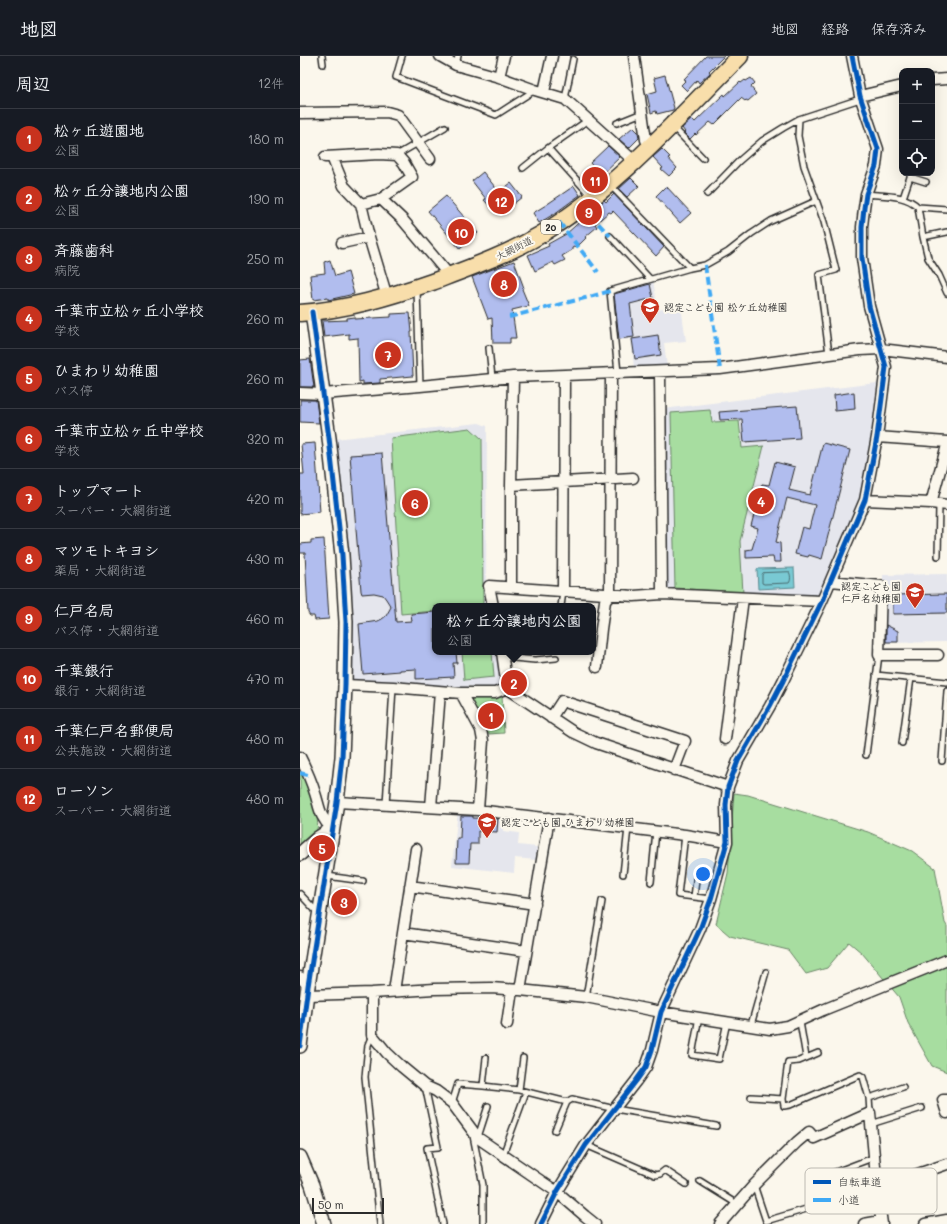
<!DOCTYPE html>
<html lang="ja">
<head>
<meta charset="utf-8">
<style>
	body { margin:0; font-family:Mali,"Klee One",sans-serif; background:#20242c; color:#f1f3f6 }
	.controls { position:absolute; right:12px; top:12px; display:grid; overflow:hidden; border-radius:8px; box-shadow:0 4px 16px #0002 }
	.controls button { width:36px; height:36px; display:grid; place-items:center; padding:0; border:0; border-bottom:1px solid #363941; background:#171b24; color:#f1f3f6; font:20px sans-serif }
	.scale { position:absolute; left:12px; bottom:10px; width:72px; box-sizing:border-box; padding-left:4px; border:2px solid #2b2b2b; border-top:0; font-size:11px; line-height:14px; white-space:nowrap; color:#2b2b2b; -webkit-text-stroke:3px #fbf7ec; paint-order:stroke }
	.you { position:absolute; left:403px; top:818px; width:14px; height:14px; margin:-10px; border:3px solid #fff; border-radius:50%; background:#1a73e8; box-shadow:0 0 0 6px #1a73e833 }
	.badge { display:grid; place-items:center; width:26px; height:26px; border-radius:50%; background:#c8321e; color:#fff; font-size:13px; font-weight:700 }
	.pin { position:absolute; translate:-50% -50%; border:2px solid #fff; box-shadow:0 1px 4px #0006 }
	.popup { position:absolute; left:132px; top:547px; width:164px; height:52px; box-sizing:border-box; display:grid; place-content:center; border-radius:8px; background:#171b24; filter:drop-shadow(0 1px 3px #0005); font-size:13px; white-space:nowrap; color:#9ea1a6 }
	.popup b { font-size:15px; color:#f1f3f6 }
	.popup::after { content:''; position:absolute; left:50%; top:100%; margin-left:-8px; border:8px solid transparent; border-top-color:#171b24 }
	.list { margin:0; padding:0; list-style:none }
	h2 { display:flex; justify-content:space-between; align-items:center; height:52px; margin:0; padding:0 16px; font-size:17px }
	h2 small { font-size:13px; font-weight:400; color:#9ea1a6 }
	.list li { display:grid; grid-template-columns:26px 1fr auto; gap:12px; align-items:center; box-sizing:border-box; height:60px; padding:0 16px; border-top:1px solid #363941 }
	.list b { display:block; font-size:15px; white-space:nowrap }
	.list p { margin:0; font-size:13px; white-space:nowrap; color:#9ea1a6 }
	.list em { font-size:13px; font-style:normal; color:#9ea1a6 }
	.icon { flex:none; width:22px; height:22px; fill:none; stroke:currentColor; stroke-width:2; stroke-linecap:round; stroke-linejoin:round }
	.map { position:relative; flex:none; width:647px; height:1168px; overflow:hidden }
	header { display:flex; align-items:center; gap:24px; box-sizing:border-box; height:56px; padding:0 20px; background:#171b24; border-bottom:1px solid #363941 }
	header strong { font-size:19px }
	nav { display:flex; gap:22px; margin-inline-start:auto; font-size:14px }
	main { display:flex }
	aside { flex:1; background:#171b24 }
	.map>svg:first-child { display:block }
</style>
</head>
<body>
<header>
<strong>地図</strong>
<nav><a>地図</a><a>経路</a><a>保存済み</a></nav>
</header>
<main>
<aside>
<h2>周辺<small>12件</small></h2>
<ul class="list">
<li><span class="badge">1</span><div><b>松ヶ丘遊園地</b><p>公園</p></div><em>180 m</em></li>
<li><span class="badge">2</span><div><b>松ヶ丘分譲地内公園</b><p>公園</p></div><em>190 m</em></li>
<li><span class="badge">3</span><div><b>斉藤歯科</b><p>病院</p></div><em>250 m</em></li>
<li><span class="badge">4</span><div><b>千葉市立松ヶ丘小学校</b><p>学校</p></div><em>260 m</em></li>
<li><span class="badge">5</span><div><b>ひまわり幼稚園</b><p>バス停</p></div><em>260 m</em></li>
<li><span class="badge">6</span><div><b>千葉市立松ヶ丘中学校</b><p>学校</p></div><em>320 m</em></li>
<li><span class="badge">7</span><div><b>トップマート</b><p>スーパー · 大網街道</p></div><em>420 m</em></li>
<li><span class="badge">8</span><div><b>マツモトキヨシ</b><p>薬局 · 大網街道</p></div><em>430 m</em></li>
<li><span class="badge">9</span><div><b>仁戸名局</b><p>バス停 · 大網街道</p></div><em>460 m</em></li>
<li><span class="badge">10</span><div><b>千葉銀行</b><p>銀行 · 大網街道</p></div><em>470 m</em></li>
<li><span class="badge">11</span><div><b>千葉仁戸名郵便局</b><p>公共施設 · 大網街道</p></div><em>480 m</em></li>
<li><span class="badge">12</span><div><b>ローソン</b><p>スーパー · 大網街道</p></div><em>480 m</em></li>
</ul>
</aside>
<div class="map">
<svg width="647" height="1168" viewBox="0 0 647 1168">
	<rect width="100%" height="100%" fill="#fbf7ec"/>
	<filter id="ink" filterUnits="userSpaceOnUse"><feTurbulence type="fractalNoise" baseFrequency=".025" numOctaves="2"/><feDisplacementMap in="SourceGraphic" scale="8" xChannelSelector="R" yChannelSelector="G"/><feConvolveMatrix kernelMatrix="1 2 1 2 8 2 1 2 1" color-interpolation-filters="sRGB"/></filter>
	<g filter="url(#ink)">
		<!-- built -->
		<path fill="#e5e6ed" d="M353,224L358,254L381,250L386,285L364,287L367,311L334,312L331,283L318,284L313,235Z
			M577,327L573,386L564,426L553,464L517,543L366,536L363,353Z
			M179,367L187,370L186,526L191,550H135V596H198L203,627L192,632L168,630V632H153L53,626L51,624L49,510L35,383Z
			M647,518V586L582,587L583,519Z
			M158,755L205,760L203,775L219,777L218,789L237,791L236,804L215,802L214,817L152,810Z"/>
		<!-- green -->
		<path fill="#a7dda0" stroke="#698466" d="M410,354L412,366L439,365L442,392L464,390L440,485L443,537L375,532L371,357Z
			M170,372L182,383L183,550H135V555L101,558L91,382Z
			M162,596H192L194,621L164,624Z
			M202,639L204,677L188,678L169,642H195Z
			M0,711C5,722 21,762 17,773C14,780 6,785 0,790Z
			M434,737L448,739L568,776L612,795L635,812L645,867L647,870V1016L632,1010L608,967L599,941L562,897L549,886L527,912L506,918L488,894L430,880L416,868L428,817Z"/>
		<!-- water -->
		<path fill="#79c9d3" stroke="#5a8a90" d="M494,512L495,531L458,533L457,513Z"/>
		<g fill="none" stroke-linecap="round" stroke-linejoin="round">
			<!-- shore -->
			<path stroke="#4a6a6e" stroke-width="1" d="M489,516C491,518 491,525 489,527L464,528L462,527V519L463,517Z"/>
		</g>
		<!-- building -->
		<path fill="#b1bdee" stroke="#2b2b2b" d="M406,0H424L409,15L410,16V17L399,27L397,24L387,35L381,29L386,24L384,23Z
			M365,19L374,52L373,54L357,58L356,55L351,57L347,38L357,35L354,22Z
			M451,22L455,27L451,31L456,38L448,45L446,44L445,45L441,42L414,69L410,66L396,79L395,78L390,83L384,77L385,76L382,72L392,63L395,66L424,38L425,40L440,26L441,27L445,24L446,25Z
			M333,71L338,76L339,82L329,92L319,83Z
			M308,90L320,101L299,121L300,123L292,130L287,125L291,122L289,120L296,114L290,107Z
			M362,93L370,101L368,102L377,112L369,120L361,113L363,112L353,101Z
			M183,116L199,136L211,127L222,141L208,152L207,149L193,154L184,144L186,143L172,125Z
			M331,122L339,130L327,141L319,133Z
			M274,130L280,139L254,158L239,167L233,157L246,149Z
			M366,130L391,157L380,167L356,140Z
			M314,138L364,191L356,200L313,155L311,157L309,156L295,168L297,171L285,181L286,182L280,188L272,192V194L262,200L265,204L255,209L253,206L235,215L228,199L249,190L248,188L266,178L293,154L304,144L306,146Z
			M146,140L178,177L160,193L128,155Z
			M30,204L35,220L48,216L54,238L28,244V242L13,244L10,219L25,217L24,206Z
			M214,205L224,232L222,233L229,250L212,254L216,282H210V287H193L192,262L188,263L172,221Z
			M350,228L353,242L330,248L334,281L319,283L314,238Z
			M110,257L112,276H111L113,320L80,323V327L63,328V325L59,326L58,282L49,283V278L24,281L22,265L47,264V262L55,261V263L91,261V258Z
			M358,279L361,299L335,303L332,283Z
			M10,303L14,331H0V304Z
			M554,336L555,353L535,355L534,339Z
			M0,344H16L19,367L0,366Z
			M497,350L500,382L444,386L442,363L420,364L419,356Z
			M15,387L20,456L0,458V418H4L1,388Z
			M523,387L550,394L522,503L509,499L508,501L495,498L502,471L509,473L515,449L487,442L476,486L480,487L481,506H474L473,501L446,502V494L452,493L458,472L451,470L462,428L469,429L475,406L495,411L489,434L510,439Z
			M82,397L96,566L112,565L111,558L135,556V596H156L157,607H153L154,621L116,623V613L100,614V615L63,618L59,568L78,565L82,563L86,560L91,551L86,543L83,539L74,537L62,538L61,535L50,399Z
			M24,483L29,563L15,564L14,560H10L8,557L5,497H0V488L11,487V484Z
			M647,538V557L593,558V539Z
			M586,569L598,575V586H586Z
			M161,760H173V762L198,763L197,776L178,775V788H170L169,807H156L157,782H160Z"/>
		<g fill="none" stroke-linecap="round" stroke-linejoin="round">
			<defs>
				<path id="service" d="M22,0L23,8
					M102,0L96,21L196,59L235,34
					M156,9L158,0
					M265,43L273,3
					M499,63L498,80L504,110L524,166L536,214L519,219L529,298
					M317,67L342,57
					M373,71L403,102
					M248,92L292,141
					M97,99L145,71
					M223,112L248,92L288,64
					M313,132L390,212
					M407,138L439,105L462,85L483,72L499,63L560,43
					M566,138C584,140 605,138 618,151L647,153
					M603,142L610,121L626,126
					M618,151L623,181L628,202L639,219L647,237
					M310,180L350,223
					M623,181L647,176
					M117,234L120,330
					M189,292L192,322
					M318,317L310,235L390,212L405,209L428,196L451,178L471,165L516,145
					M638,500L639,449
					M261,550L263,536
					M202,601L235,604L256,602
					M576,619L647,626
					M602,687L611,622
					M566,699L579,599
					M642,705L647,635
					M86,749L93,631
					M385,779L378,839L411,843
					M323,818L328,772
					M27,820L63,825
					M351,826L356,775
					M0,838L18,857
					M394,841L397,816
					M286,941L302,845
					M399,961L392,999L419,1003L427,966
					M500,966L506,1001
					M451,969L466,916
					M72,979L68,989L65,1021L80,1168
					M518,997L499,1005L488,1006L483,1043L484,1050L490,1049L560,1019L563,1021L569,1042L570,1057
					M125,1030L138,1091L127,1092L143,1168
					M183,1030L186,1002
					M219,1034L223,1002
					M451,1041L483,1043
					M569,1042L603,1031
					M267,1046L272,1043L315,1053L416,1070
					M152,1047L158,1028L183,1030L219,1034L267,1046L255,1074
					M571,1068L622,1052
					M173,1080L183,1129V1168
					M178,1081L188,1050
					M286,1089L355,1119L360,1118L365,1114L386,1128
					M203,1099L226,1036
					M525,1120L575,1101
					M400,1125L437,1148
					M454,1129L466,1165L577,1132"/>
				<path id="minor" d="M140,0L156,9L199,21L235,34L265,43L334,105
					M334,0L346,84L352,88
					M199,21L204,0
					M632,24L647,23
					M244,36L252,0
					M560,40L602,30
					M0,57L87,56L98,59L130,103
					M25,101L79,98L97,99L104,107L112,121L81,143L61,148
					M32,101L44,130L61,148L69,181L87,241
					M81,143L102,163L149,219
					M42,187L69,181
					M360,316L362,538
					M0,337L23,338L120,330L213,321L420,313L560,294L581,293L647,301
					M577,381L647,386
					M211,429L333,422
					M565,444L631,447L647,449
					M631,447L647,389
					M531,525L581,530L579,599H638
					M211,531V429L213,321
					M263,536L264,320
					M193,550L189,530L334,540L362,538L522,545
					M202,596L207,632
					M297,611L301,573L305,545L310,539L311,318
					M45,629L93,631L161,637H195L207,632L273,676L296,687L428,731
					M161,637L181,674L183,685L178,754
					M251,662L262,645L385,685L374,714
					M425,683L443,542
					M0,701C6,713 11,724 15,737C20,752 19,760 32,773
					M37,746L178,754L385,779L427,786
					M131,751L140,636
					M110,830L235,848
					M103,877L226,895
					M0,921L8,930
					M220,934L249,762
					M94,935L116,793
					M72,937V979L87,997L102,1011L125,1030L136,1035L152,1047L178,1082L257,1136L285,1160L295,1168
					M7,939L72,937L134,933L191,932L220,934L286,941L361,956L470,973L488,970L523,954L647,904
					M207,968L212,934
					M647,1044H643L647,1057
					M577,1132L647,1108
					M241,1168L257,1136L286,1089L336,1025L346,1011L352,994L361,956L400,873L411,843L427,786L426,749L428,731L438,705L470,650L483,625L522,545L565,444L577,381L586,311L569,250L562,202V171L564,152L566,138L576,110L578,93L560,40L552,0
					M420,1168L454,1129L497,1086L509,1076L514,1082L570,1057L577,1132L582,1168
					M564,1168L581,1165
					M625,1168L647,1164"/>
				<path id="tertiary" d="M0,798L18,782L32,773
					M0,990L8,930L37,746L42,701L45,629L46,566L42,499L29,382L12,256
					M0,1101L12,1129L24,1168"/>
				<path id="primary" d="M0,257C45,254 89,241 132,226C169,212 206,199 240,179C317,132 377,63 440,0"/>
			</defs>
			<!-- service casing -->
			<use href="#service" stroke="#2b2b2b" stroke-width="8"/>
			<!-- minor casing -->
			<use href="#minor" stroke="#2b2b2b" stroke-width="13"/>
			<!-- tertiary casing -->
			<use href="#tertiary" stroke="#2b2b2b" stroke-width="16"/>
			<!-- primary casing -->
			<use href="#primary" stroke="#2b2b2b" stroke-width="19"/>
			<!-- service -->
			<use href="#service" stroke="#fbf7ec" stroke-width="5"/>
			<!-- minor -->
			<use href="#minor" stroke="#fbf7ec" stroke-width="10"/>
			<!-- tertiary -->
			<use href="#tertiary" stroke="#fbf7ec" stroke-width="13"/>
			<!-- primary -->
			<use href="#primary" stroke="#f8deab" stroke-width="16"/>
			<!-- quiet -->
			<path stroke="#3fa9f5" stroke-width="4" stroke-dasharray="8 4" stroke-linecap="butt" d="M282,150L310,180
				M259,166L298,216
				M405,209L420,313
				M209,261L293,240L310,235
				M0,717L8,719"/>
			<defs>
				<path id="cycleway" d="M0,990L8,930L37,746L42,701L45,629L46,566L42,499L29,382L12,256
					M241,1168L257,1136L286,1089L336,1025L346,1011L352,994L361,956L400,873L411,843L427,786L426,749L428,731L438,705L470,650L483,625L522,545L565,444L577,381L586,311L569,250L562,202V171L564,152L566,138L576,110L578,93L560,40L552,0"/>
			</defs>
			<!-- cycleway casing -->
			<use href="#cycleway" stroke="#fbf7ec" stroke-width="8"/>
			<!-- cycleway -->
			<use href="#cycleway" stroke="#0057b8" stroke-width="5"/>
		</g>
	</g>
	<!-- icons -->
	<defs>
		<symbol id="school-pin" viewBox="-11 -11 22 30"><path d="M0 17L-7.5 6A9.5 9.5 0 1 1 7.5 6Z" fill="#c8321e" stroke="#fbf7ec"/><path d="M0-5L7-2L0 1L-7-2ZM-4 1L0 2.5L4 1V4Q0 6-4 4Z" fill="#fff"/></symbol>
	</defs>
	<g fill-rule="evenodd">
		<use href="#school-pin" x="339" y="240" width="22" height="30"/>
		<use href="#school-pin" x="604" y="525" width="22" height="30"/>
		<use href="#school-pin" x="176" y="755" width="22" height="30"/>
	</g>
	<g text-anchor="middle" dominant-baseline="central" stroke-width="4" stroke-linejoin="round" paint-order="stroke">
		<!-- shield labels -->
		<rect fill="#fbf7ec" stroke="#696865" stroke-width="1" x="241" y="164" width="20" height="14" rx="3"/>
		<g font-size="9" font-weight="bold" fill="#2b2b2b">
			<text x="251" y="171">20</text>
		</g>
		<!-- street labels -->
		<g font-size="10" fill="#2b2b2b" stroke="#fbf7ec">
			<text transform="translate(214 192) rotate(-27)">大網街道</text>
		</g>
		<!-- poi labels -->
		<g font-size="10" font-weight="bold" fill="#2b2b2b" stroke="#fbf7ec" text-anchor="start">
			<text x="364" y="251">認定こども園 松ケ丘幼稚園</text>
			<text x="601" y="530" text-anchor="end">認定こども園<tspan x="601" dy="12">仁戸名幼稚園</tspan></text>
			<text x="201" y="766">認定こども園 ひまわり幼稚園</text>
		</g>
	</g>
	<!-- legend -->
	<rect x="505" y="1112" width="132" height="46" rx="6" fill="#fbf7ec" stroke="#bdbab2" stroke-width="1"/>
	<rect x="513" y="1124" width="18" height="4" fill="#0057b8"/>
	<rect x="513" y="1142" width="18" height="4" fill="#3fa9f5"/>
	<g font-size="11" fill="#2b2b2b">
		<text x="538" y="1130">自転車道</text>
		<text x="538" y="1148">小道</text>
	</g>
</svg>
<div class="controls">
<button>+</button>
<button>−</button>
<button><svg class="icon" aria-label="locate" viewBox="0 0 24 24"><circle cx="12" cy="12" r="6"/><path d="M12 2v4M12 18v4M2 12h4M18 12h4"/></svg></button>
</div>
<div class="scale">50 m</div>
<div class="you"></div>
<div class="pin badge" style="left:191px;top:660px">1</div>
<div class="pin badge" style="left:214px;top:627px">2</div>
<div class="popup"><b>松ヶ丘分譲地内公園</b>公園</div>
<div class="pin badge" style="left:44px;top:846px">3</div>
<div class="pin badge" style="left:461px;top:445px">4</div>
<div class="pin badge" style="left:22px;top:792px">5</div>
<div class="pin badge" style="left:115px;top:447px">6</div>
<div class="pin badge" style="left:88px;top:299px">7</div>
<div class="pin badge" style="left:204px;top:228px">8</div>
<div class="pin badge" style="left:289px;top:156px">9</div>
<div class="pin badge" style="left:161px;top:176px">10</div>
<div class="pin badge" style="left:295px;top:124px">11</div>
<div class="pin badge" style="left:201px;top:145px">12</div>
</div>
</main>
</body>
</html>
